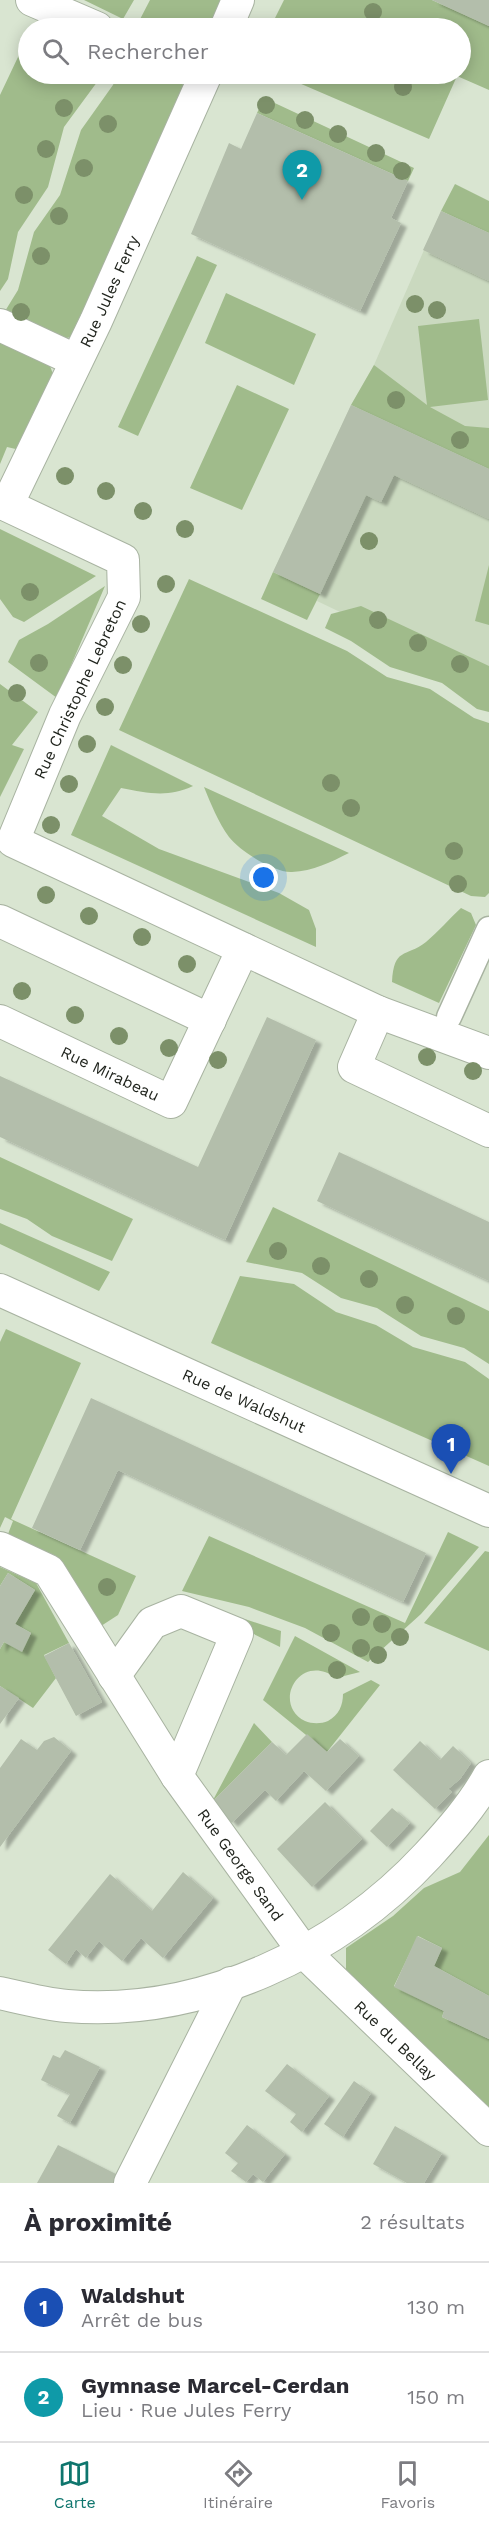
<!DOCTYPE html>
<html lang="fr">
<head>
<meta charset="utf-8">
<style>
	body { margin:0; font-family:"Work Sans",sans-serif; background:#f7f7f7; color:#2b2b33 }
	.you { position:absolute; left:264px; top:878px; width:21px; height:21px; margin:-15px; border:4px solid #fff; border-radius:50%; background:#1a73e8; box-shadow:0 0 0 9px #1a73e833 }
	.badge { display:grid; place-items:center; width:39px; height:39px; border-radius:50%; background:#0f766e; color:#fff; font-size:20px; font-weight:700 }
	.pin { position:absolute; translate:-50% -50px; filter:drop-shadow(0 2px 3px #0008) }
	.pin::after { content:''; position:absolute; top:32px; width:21px; height:18px; background:inherit; clip-path:polygon(0 0,100% 0,50% 100%) }
	.list { margin:0; padding:0; list-style:none }
	h2 { display:flex; justify-content:space-between; align-items:center; height:78px; margin:0; padding:0 24px; font-size:26px }
	h2 small { font-size:20px; font-weight:400; color:#7c7c81 }
	.list li { display:grid; grid-template-columns:39px 1fr auto; gap:18px; align-items:center; box-sizing:border-box; height:90px; padding:0 24px; border-top:2px solid #e1e1e2 }
	.list b { display:block; font-size:22px; white-space:nowrap }
	.list p { margin:0; font-size:20px; white-space:nowrap; color:#7c7c81 }
	.list em { font-size:20px; font-style:normal; color:#7c7c81 }
	.icon { flex:none; width:33px; height:33px; fill:none; stroke:currentColor; stroke-width:2; stroke-linecap:round; stroke-linejoin:round }
	.map { position:relative; flex:none; width:489px; height:2183px; overflow:hidden }
	.search { position:absolute; background:#fff; box-shadow:0 3px 15px #0003; left:18px; right:18px; top:18px; height:66px; display:flex; align-items:center; gap:15px; box-sizing:border-box; padding:0 21px; border-radius:33px; color:#7c7c81; font-size:22px }
	.sheet { height:258px; background:#fff }
	nav { display:flex; justify-content:space-around; align-items:center; box-sizing:border-box; height:84px; border-top:2px solid #e1e1e2; background:#fff; font-size:16px; color:#7c7c81 }
	nav a { display:grid; justify-items:center; gap:3px }
	nav .on { color:#0f766e }
	.map>svg:first-child { display:block }
</style>
</head>
<body>
<div class="map">
<svg width="489" height="2183" viewBox="0 0 489 2183">
	<defs>
		<filter id="shadow"><feDropShadow dx="6" dy="4" stdDeviation="1.5" flood-color="#0004"/></filter>
	</defs>
	<rect width="100%" height="100%" fill="#d9e5d1"/>
	<!-- built -->
	<path fill="#cad9bf" d="M441,211L489,233V683L317,601L319,594L273,572L351,405L374,365Z"/>
	<!-- green -->
	<path fill="#a0bb8b" d="M84,0H134L123,19Z
		M150,0H227L214,28H140L136,27Z
		M284,0H432L489,26V90L457,76L429,139L278,74H460V28H270Z
		M28,36V74H103L64,127L48,187L18,232L8,279L0,291V95Z
		M117,74H171L182,79L184,93L72,337L55,340L2,316L18,290L34,232L60,195L81,130L113,85Z
		M264,98L414,168L408,181L257,113Z
		M455,184L489,201V233L441,211Z
		M197,256L217,265L138,436L118,427Z
		M226,293L316,334L294,385L205,343Z
		M479,319L488,400L430,407L465,426L489,428V469L351,405L374,365L427,405L418,326Z
		M0,340L47,358L53,374L20,450L7,447L0,464Z
		M237,385L289,409L242,510L190,488Z
		M0,529L96,576L24,622L13,617L0,599Z
		M489,565V625L475,621Z
		M273,572L320,594L307,620L261,599Z
		M189,579L347,651L387,677L430,689L474,718L489,723V893L485,897L471,896L119,730Z
		M105,586L57,698L8,662L19,640L48,624Z
		M361,606L489,666V712L477,709L442,683L390,667L351,641L325,628L331,614Z
		M0,684L38,712L12,745L24,749L0,797Z
		M111,745L193,786C167,798 148,793 121,788L102,816L159,849L279,893L309,910L316,929V947L71,835Z
		M204,787L349,853C331,862 313,871 292,872C274,873 240,851 229,837C218,822 211,804 204,787Z
		M461,908L471,913L476,925L439,1003L392,982C394,947 405,958 426,942C438,932 449,919 461,908Z
		M0,1157L133,1219L112,1261L52,1236L27,1219L0,1209Z
		M273,1207L489,1311V1364L464,1348L421,1336L377,1308L341,1298L302,1273L246,1262Z
		M0,1223L110,1272L99,1291L0,1244Z
		M240,1276L294,1284L336,1312L376,1325L413,1347L465,1362L489,1379V1466L211,1343Z
		M6,1329L81,1363L11,1519L136,1576L118,1615L101,1626L56,1556L8,1534L13,1521L5,1517L0,1528V1342Z
		M448,1532L479,1547L421,1614L368,1662L305,1628L249,1607L182,1591L209,1536L405,1623Z
		M485,1551L489,1552V1651L424,1623Z
		M0,1567L36,1583L69,1643L44,1655L56,1678L33,1708L0,1686V1649L4,1642L22,1651L31,1633L15,1624L35,1590L8,1573L0,1586Z
		M181,1598L281,1631L280,1647Z
		M295,1636L360,1672L336,1678C300,1651 271,1704 305,1721C312,1724 321,1724 328,1721C339,1715 343,1705 343,1694L371,1680L380,1685L327,1752L263,1700Z
		M254,1723L272,1742L212,1802Z
		M489,1835V1996L434,1966L442,1948L418,1936L394,1986L444,2011L442,2017L489,2039V2107L426,2051L346,1970V1948L393,1916L424,1888L460,1872Z"/>
	<!-- building -->
	<path fill="#b3beab" filter="url(#shadow)" d="M432,0H489V26Z
		M257,113L408,181L391,218L401,223L360,311L191,234L229,143L241,149Z
		M441,211L489,233V281L423,250Z
		M351,405L489,469V519L394,475L381,502L366,495L320,594L273,572Z
		M267,1017L316,1040L225,1240L0,1137V1076L198,1167Z
		M339,1152L489,1222V1281L317,1201Z
		M91,1398L426,1553L403,1602L118,1470L80,1550L32,1528Z
		M8,1573L35,1590L15,1624L31,1633L22,1652L4,1642L0,1649V1586Z
		M69,1643L102,1702L76,1716L44,1656Z
		M0,1686L19,1698L0,1724Z
		M307,1734L327,1752L340,1739L359,1756L326,1791L304,1771L276,1801L265,1790L232,1823L212,1802L272,1742L286,1755Z
		M54,1737L71,1751L0,1847V1768L21,1739L37,1750L44,1741Z
		M420,1741L440,1760L453,1746L471,1763L460,1779L448,1789L452,1792L435,1809L393,1770Z
		M325,1802L362,1839L312,1887L277,1849Z
		M392,1808L410,1823L387,1847L370,1831Z
		M183,1872L213,1898L163,1958L141,1938L122,1961L99,1941L86,1958L76,1949L66,1964L48,1950L110,1874L152,1911Z
		M417,1936L442,1948L434,1966L489,1996V2039L442,2017L444,2011L394,1987Z
		M65,2050L100,2067L70,2123L57,2116L70,2094L41,2080L53,2055L60,2058Z
		M287,2064L329,2096L302,2132L290,2122L296,2114L265,2091Z
		M354,2081L371,2093L343,2137L324,2124Z
		M247,2125L285,2154L263,2182L253,2174L246,2182L231,2171L238,2163L225,2153Z
		M395,2126L442,2153L424,2183H407L373,2164Z
		M58,2145L118,2175L114,2183H37Z"/>
	<g fill="none" stroke-linecap="round" stroke-linejoin="round">
		<defs>
			<path id="pedestrian" d="M449,1017L489,929"/>
			<g id="minor">
				<path d="M32,0L97,28"/>
				<path d="M226,28L238,0"/>
				<path d="M0,325L75,360"/>
				<path d="M0,502L123,560L124,597L65,715L13,841L378,1012L489,1053"/>
				<path id="s1" d="M7,505L96,321L206,74"/>
				<path d="M0,921L210,1020"/>
				<path d="M378,1012L354,1067L489,1131"/>
				<path id="s2" d="M0,1021L171,1102L243,949"/>
				<path id="s3" d="M0,1290L489,1511"/>
				<path id="s4" d="M0,1548L49,1571L177,1776L304,1952L489,2130"/>
				<path d="M114,1676L152,1623L181,1611L237,1634L177,1776"/>
				<path d="M0,1993C22,1998 45,2004 67,2006C202,2017 338,1952 428,1855C450,1831 473,1805 489,1776"/>
				<path d="M130,2183L231,1983"/>
			</g>
		</defs>
		<!-- pedestrian casing -->
		<use href="#pedestrian" stroke="#a8b3a1" stroke-width="27"/>
		<!-- minor casing -->
		<use href="#minor" stroke="#a8b3a1" stroke-width="34"/>
		<!-- pedestrian -->
		<use href="#pedestrian" stroke="#fff" stroke-width="24"/>
		<!-- minor -->
		<use href="#minor" stroke="#fff" stroke-width="32"/>
	</g>
	<!-- trees -->
	<g fill="#7c9069">
		<circle cx="373" cy="12" r="9"/>
		<circle cx="403" cy="87" r="9"/>
		<circle cx="266" cy="105" r="9"/>
		<circle cx="64" cy="108" r="9"/>
		<circle cx="305" cy="120" r="9"/>
		<circle cx="108" cy="124" r="9"/>
		<circle cx="338" cy="134" r="9"/>
		<circle cx="46" cy="149" r="9"/>
		<circle cx="376" cy="153" r="9"/>
		<circle cx="84" cy="168" r="9"/>
		<circle cx="402" cy="171" r="9"/>
		<circle cx="24" cy="195" r="9"/>
		<circle cx="59" cy="216" r="9"/>
		<circle cx="41" cy="256" r="9"/>
		<circle cx="415" cy="304" r="9"/>
		<circle cx="437" cy="310" r="9"/>
		<circle cx="21" cy="312" r="9"/>
		<circle cx="396" cy="400" r="9"/>
		<circle cx="460" cy="440" r="9"/>
		<circle cx="65" cy="476" r="9"/>
		<circle cx="106" cy="491" r="9"/>
		<circle cx="143" cy="511" r="9"/>
		<circle cx="185" cy="529" r="9"/>
		<circle cx="369" cy="541" r="9"/>
		<circle cx="166" cy="584" r="9"/>
		<circle cx="30" cy="592" r="9"/>
		<circle cx="378" cy="620" r="9"/>
		<circle cx="141" cy="624" r="9"/>
		<circle cx="418" cy="643" r="9"/>
		<circle cx="39" cy="663" r="9"/>
		<circle cx="460" cy="664" r="9"/>
		<circle cx="123" cy="665" r="9"/>
		<circle cx="17" cy="693" r="9"/>
		<circle cx="105" cy="707" r="9"/>
		<circle cx="87" cy="744" r="9"/>
		<circle cx="331" cy="783" r="9"/>
		<circle cx="69" cy="784" r="9"/>
		<circle cx="351" cy="808" r="9"/>
		<circle cx="51" cy="825" r="9"/>
		<circle cx="454" cy="851" r="9"/>
		<circle cx="458" cy="884" r="9"/>
		<circle cx="46" cy="895" r="9"/>
		<circle cx="89" cy="916" r="9"/>
		<circle cx="142" cy="937" r="9"/>
		<circle cx="187" cy="964" r="9"/>
		<circle cx="22" cy="991" r="9"/>
		<circle cx="75" cy="1015" r="9"/>
		<circle cx="119" cy="1036" r="9"/>
		<circle cx="169" cy="1048" r="9"/>
		<circle cx="427" cy="1057" r="9"/>
		<circle cx="218" cy="1060" r="9"/>
		<circle cx="473" cy="1071" r="9"/>
		<circle cx="278" cy="1251" r="9"/>
		<circle cx="321" cy="1266" r="9"/>
		<circle cx="369" cy="1279" r="9"/>
		<circle cx="405" cy="1305" r="9"/>
		<circle cx="456" cy="1316" r="9"/>
		<circle cx="107" cy="1587" r="9"/>
		<circle cx="361" cy="1617" r="9"/>
		<circle cx="382" cy="1624" r="9"/>
		<circle cx="331" cy="1633" r="9"/>
		<circle cx="400" cy="1637" r="9"/>
		<circle cx="361" cy="1648" r="9"/>
		<circle cx="378" cy="1655" r="9"/>
		<circle cx="337" cy="1670" r="9"/>
	</g>
	<g text-anchor="middle" dominant-baseline="central" stroke-width="4.5" stroke-linejoin="round" paint-order="stroke">
		<!-- street labels -->
		<g font-size="16" fill="#1e221b" stroke="#fff">
			<text stroke="none"><textPath href="#s1" startOffset="237">Rue Jules Ferry</textPath></text>
			<text transform="translate(80 689) rotate(-65)">Rue Christophe Lebreton</text>
			<text stroke="none"><textPath href="#s2" startOffset="122">Rue Mirabeau</textPath></text>
			<text stroke="none"><textPath href="#s3" startOffset="268">Rue de Waldshut</textPath></text>
			<text stroke="none"><textPath href="#s4" startOffset="405">Rue George Sand</textPath></text>
			<text stroke="none"><textPath href="#s4" startOffset="640">Rue du Bellay</textPath></text>
		</g>
	</g>
</svg>
<div class="you"></div>
<div class="pin badge" style="left:451px;top:1474px;background:#1a4fb4">1</div>
<div class="pin badge" style="left:302px;top:200px;background:#0f9aa8">2</div>
<div class="search"><svg class="icon" aria-label="search" viewBox="0 0 24 24"><circle cx="10" cy="10" r="6"/><path d="M15 15l6 6"/></svg>Rechercher</div>
</div>
<section class="sheet">
<h2>À proximité<small>2 résultats</small></h2>
<ul class="list">
<li><span class="badge" style="background:#1a4fb4">1</span><div><b>Waldshut</b><p>Arrêt de bus</p></div><em>130 m</em></li>
<li><span class="badge" style="background:#0f9aa8">2</span><div><b>Gymnase Marcel-Cerdan</b><p>Lieu · Rue Jules Ferry</p></div><em>150 m</em></li>
</ul>
</section>
<nav>
<a class="on"><svg class="icon" aria-label="map" viewBox="0 0 24 24"><path d="M3 6l6-2 6 2 6-2v14l-6 2-6-2-6 2zM9 4v14M15 6v14"/></svg>Carte</a>
<a><svg class="icon" aria-label="directions" viewBox="0 0 24 24"><path d="M12 3l9 9-9 9-9-9zM9 14v-3h6M13 9l2 2-2 2"/></svg>Itinéraire</a>
<a><svg class="icon" aria-label="saved" viewBox="0 0 24 24"><path d="M7 4h10v16l-5-4-5 4z"/></svg>Favoris</a>
</nav>
</body>
</html>
